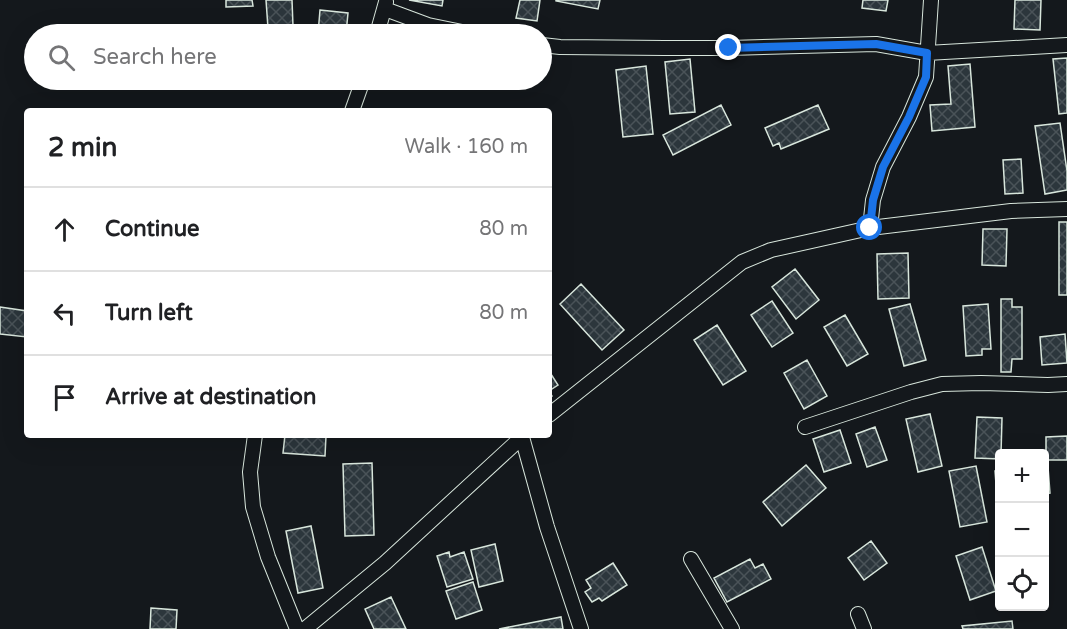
<!DOCTYPE html>
<html lang="en">
<head>
<meta charset="utf-8">
<style>
	body { margin:0; font-family:"Varela Round",sans-serif; background:#f6f6f6; color:#202124 }
	.controls { position:absolute; right:18px; bottom:18px; display:grid; overflow:hidden; border-radius:6px; box-shadow:0 6px 24px #0002 }
	.controls button { width:54px; height:54px; display:grid; place-items:center; padding:0; border:0; border-bottom:2px solid #e0e0e0; background:#fff; color:#202124; font:30px sans-serif }
	.stop { position:absolute; width:18px; height:18px; margin:-14px; border:4px solid #1a73e8; border-radius:50%; background:#fff }
	.stop.end { background:#1a73e8; border-color:#fff; box-shadow:0 2px 6px #0008 }
	.list { margin:0; padding:0; list-style:none }
	h2 { display:flex; justify-content:space-between; align-items:center; height:78px; margin:0; padding:0 24px; font-size:26px }
	h2 small { font-size:20px; font-weight:400; color:#757577 }
	.list li { display:grid; grid-template-columns:39px 1fr auto; gap:18px; align-items:center; box-sizing:border-box; height:84px; padding:0 24px; border-top:2px solid #e0e0e0 }
	.list b { display:block; font-size:22px; white-space:nowrap }
	.list em { font-size:20px; font-style:normal; color:#757577 }
	.icon { flex:none; width:33px; height:33px; fill:none; stroke:currentColor; stroke-width:2; stroke-linecap:round; stroke-linejoin:round }
	.map { position:relative; flex:none; width:1067px; height:629px; overflow:hidden }
	.search { position:absolute; background:#fff; box-shadow:0 6px 24px #0002; left:24px; top:24px; width:528px; height:66px; display:flex; align-items:center; gap:15px; box-sizing:border-box; padding:0 21px; border-radius:33px; color:#757577; font-size:22px }
	.panel { position:absolute; background:#fff; box-shadow:0 6px 24px #0002; left:24px; top:108px; width:528px; height:330px; border-radius:6px }
	.map>svg:first-child { display:block }
</style>
</head>
<body>
<div class="map">
<svg width="1067" height="629" viewBox="0 0 1067 629">
	<defs>
		<pattern id="building-cross-hatch" width="8" height="8" patternUnits="userSpaceOnUse" patternTransform="scale(1.5)"><rect width="8" height="8" fill="#2c363c"/><path d="M0 0l8 8M0 8l8-8" fill="none" stroke="#4a5358"/></pattern>
	</defs>
	<rect width="100%" height="100%" fill="#14181c"/>
	<!-- building -->
	<path fill="url(#building-cross-hatch)" stroke="#d8e6dc" stroke-width="1.5" d="M226,0H252L253,6L226,7Z
		M266,0H292L293,26L268,28Z
		M409,0H443L442,6Z
		M520,0H540L537,21L516,18Z
		M556,0H600L598,9L556,1Z
		M863,0H888L886,11L862,8Z
		M1015,0H1041L1040,30L1014,29Z
		M320,10L348,13L346,34H318Z
		M1067,58V113L1059,114L1053,59Z
		M690,59L695,112L670,114L665,62Z
		M970,64L975,127L932,131L930,105L951,104L948,66Z
		M646,66L653,134L623,137L616,70Z
		M721,105L731,125L673,155L663,135Z
		M818,105L829,129L781,149L779,143L773,146L765,128Z
		M1060,123L1067,171V190L1045,194L1035,126Z
		M1021,159L1023,193L1005,194L1003,160Z
		M1059,222H1067V295H1059Z
		M983,229H1007L1006,266L982,265Z
		M908,253L909,298L878,299L877,254Z
		M795,269L819,300L796,319L772,287Z
		M581,284L624,330L602,350L560,304Z
		M1001,299H1012V307H1022V359H1012L1011,372H1001Z
		M772,301L793,333L772,347L751,315Z
		M910,304L926,360L904,366L889,309Z
		M988,304L991,349H982V355L966,356L963,306Z
		M0,307L27,311V337L0,334Z
		M845,315L868,354L847,366L824,327Z
		M717,325L746,371L723,385L694,340Z
		M1065,334L1067,363L1042,365L1040,337Z
		M807,360L827,396L804,409L784,373Z
		M549,371L558,385L549,391L552,396L549,398Z
		M930,414L942,466L918,472L906,419Z
		M977,417L1002,418L1001,454H1000V459L975,458Z
		M875,427L887,460L867,467L856,434Z
		M840,430L851,463L824,472L813,439Z
		M285,435L326,436L325,456L283,453Z
		M1067,436V460H1046V437Z
		M372,463L374,535L345,536L343,464Z
		M806,465L826,488L782,526L763,502Z
		M976,466L987,522L960,527L949,471Z
		M1044,467H1048L1050,493L1044,494Z
		M995,471H1000V497H997Z
		M311,526L323,588L298,593L286,531Z
		M871,541L887,563L864,580L848,558Z
		M495,544L503,581L479,587L471,550Z
		M982,547L996,591L970,600L956,556Z
		M449,552L450,557L464,552L473,579L447,587L437,556Z
		M750,559L755,568L763,564L771,579L727,602L714,578Z
		M613,563L627,585L602,601L599,598L592,602L585,592L591,588L586,580Z
		M473,582L482,610L456,619L446,591Z
		M391,597L406,629H374L365,609Z
		M151,608L177,610L176,629H150Z
		M561,617L563,629H499Z
		M1012,621L1013,629H963L962,626Z"/>
	<g fill="none" stroke-linecap="round" stroke-linejoin="round">
		<defs>
			<path id="street" d="M385,9L428,25L472,34
				M377,34L386,2
				M542,45L560,47L664,48H729L876,44L927,53L1067,45
				M352,111L363,80
				M870,228L1011,211L1067,209
				M549,415L742,262L771,250L870,228L873,200L883,167L909,117L926,77L931,0
				M805,427L911,392L942,384L981,383L1048,385L1067,384
				M255,435L250,472L253,507L268,557L297,629
				M691,559L732,629
				M858,614L864,629
				M305,629L385,563L522,437L547,527L581,629"/>
		</defs>
		<!-- street casing -->
		<use href="#street" stroke="#d8e6dc" stroke-width="16"/>
		<!-- street -->
		<use href="#street" stroke="#14181c" stroke-width="14"/>
	</g>
	<g fill="none" stroke-linecap="round" stroke-linejoin="round">
		<!-- route -->
		<path stroke="#1a73e8" stroke-width="8" d="M729,48L876,44L927,53L926,77L909,117L883,167L873,200L870,228"/>
	</g>
</svg>
<div class="controls">
<button>+</button>
<button>−</button>
<button><svg class="icon" aria-label="locate" viewBox="0 0 24 24"><circle cx="12" cy="12" r="6"/><path d="M12 2v4M12 18v4M2 12h4M18 12h4"/></svg></button>
</div>
<div class="stop" style="left:870px;top:228px"></div>
<div class="stop end" style="left:729px;top:48px"></div>
<div class="search"><svg class="icon" aria-label="search" viewBox="0 0 24 24"><circle cx="10" cy="10" r="6"/><path d="M15 15l6 6"/></svg>Search here</div>
<section class="panel">
<h2>2 min<small>Walk · 160 m</small></h2>
<ul class="list">
<li><svg class="icon" aria-label="ahead" viewBox="0 0 24 24"><path d="M12 20V5M6 11l6-6 6 6"/></svg><div><b>Continue</b></div><em>80 m</em></li>
<li><svg class="icon" aria-label="left" viewBox="0 0 24 24"><path d="M17 20v-9H6M10 6l-5 5 5 5"/></svg><div><b>Turn left</b></div><em>80 m</em></li>
<li><svg class="icon" aria-label="arrive" viewBox="0 0 24 24"><path d="M6 21V4h12l-3 4 3 4H6"/></svg><div><b>Arrive at destination</b></div></li>
</ul>
</section>
</div>
</body>
</html>
